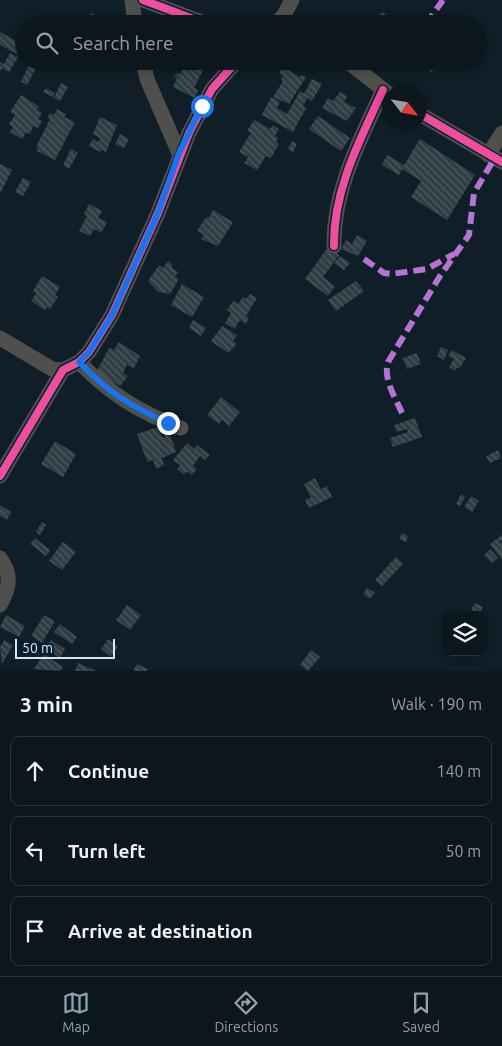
<!DOCTYPE html>
<html lang="en">
<head>
<meta charset="utf-8">
<style>
	body { margin:0; font-family:Ubuntu,sans-serif; background:#19232a; color:#f1f3f6 }
	.controls { position:absolute; right:15px; bottom:15px; display:grid; overflow:hidden; border-radius:10px; box-shadow:0 2px 8px #0003 }
	.controls button { width:45px; height:45px; display:grid; place-items:center; padding:0; border:0; border-bottom:1px solid #2b353b; background:#0b161d; color:#f1f3f6; font:25px sans-serif }
	.compass { position:absolute; left:382px; top:85px; width:45px; height:45px; border-radius:50%; background:#0b161d; box-shadow:0 2px 8px #0003; rotate:121deg }
	.scale { position:absolute; left:15px; bottom:12px; width:100px; box-sizing:border-box; padding-left:5px; border:2px solid #d6e6f1; border-top:0; font-size:14px; line-height:18px; white-space:nowrap; color:#d6e6f1; -webkit-text-stroke:4px #052031; paint-order:stroke }
	.stop { position:absolute; width:15px; height:15px; margin:-11px; border:4px solid #1a73e8; border-radius:50%; background:#fff }
	.stop.end { background:#1a73e8; border-color:#fff; box-shadow:0 1px 5px #0008 }
	.list { margin:0; padding:0; list-style:none }
	h2 { display:flex; justify-content:space-between; align-items:center; height:65px; margin:0; padding:0 20px; font-size:21px }
	h2 small { font-size:16px; font-weight:400; color:#9a9fa4 }
	.list li { display:grid; grid-template-columns:32px 1fr auto; gap:15px; align-items:center; box-sizing:border-box; height:70px; margin:0 10px 10px; padding:0 10px; border:1px solid #2b353b; border-radius:10px }
	.list b { display:block; font-size:19px; white-space:nowrap }
	.list em { font-size:16px; font-style:normal; color:#9a9fa4 }
	.icon { flex:none; width:28px; height:28px; fill:none; stroke:currentColor; stroke-width:2; stroke-linecap:round; stroke-linejoin:round }
	.map { position:relative; flex:none; width:502px; height:671px; overflow:hidden }
	.search { position:absolute; background:#0b161d; box-shadow:0 2px 8px #0003; left:15px; right:15px; top:15px; height:55px; display:flex; align-items:center; gap:12px; box-sizing:border-box; padding:0 18px; border-radius:28px; color:#9a9fa4; font-size:19px }
	.sheet { height:305px; background:#0b161d }
	nav { display:flex; justify-content:space-around; align-items:center; box-sizing:border-box; height:70px; border-top:1px solid #2b353b; background:#0b161d; font-size:14px; color:#9a9fa4 }
	nav a { display:grid; justify-items:center; gap:2px }
	nav .on { color:#90a0aa }
	.map>svg:first-child { display:block }
</style>
</head>
<body>
<div class="map">
<svg width="502" height="671" viewBox="0 0 502 671">
	<defs>
		<pattern id="building-back-hatch" width="6" height="6" patternUnits="userSpaceOnUse" patternTransform="scale(1.25)"><rect width="6" height="6" fill="#303d44"/><path d="M-1 5l2 2M0 0l6 6M5-1l2 2" fill="none" stroke="#4d595f"/></pattern>
	</defs>
	<rect width="100%" height="100%" fill="#0f1e27"/>
	<!-- building -->
	<path fill="url(#building-back-hatch)" d="M382,12L398,21L401,16L406,19L403,24H382L377,21Z
		M91,13L111,24H82Z
		M0,32L24,45L19,55L0,45Z
		M10,53L18,57L9,72L2,68L0,72V62L4,64Z
		M426,61H439L442,66L431,72Z
		M186,62L203,70L194,88L198,90L195,98L173,87L177,78L174,77L177,73L180,74Z
		M30,63L37,66L27,85L21,82Z
		M283,67L300,77L302,75L306,77L289,104L273,97L283,81L281,79L283,76L279,73Z
		M312,79L322,84L312,101L307,98L303,106L306,108L293,132L262,115L271,97L280,102L277,108L287,114L300,91L304,94Z
		M61,83L68,87L60,101L54,98Z
		M46,88L55,93L53,97L43,92Z
		M340,92L347,96L344,102L356,108L347,121L322,108L328,98L333,101Z
		M21,95L34,103L39,107L37,110L42,113L38,119L42,121L38,128L33,126L30,134L26,132L22,139L10,132L13,127L9,124L15,115L10,112Z
		M57,109L66,114L64,117L75,122L55,160L37,151L38,148L36,147L50,119L48,117L50,113L54,115Z
		M318,116L350,138L341,151L309,129Z
		M100,117L117,125L106,152L102,150L100,152L89,146L93,139L98,142L100,138L93,134Z
		M254,120L270,129L273,125L279,129L275,136L278,138L276,142L279,144L271,158L266,156L257,170L244,163L248,157L239,152L251,133L247,131Z
		M120,134L129,139L124,148L115,144Z
		M420,139L475,175L447,220L411,197L421,181L402,169L399,175L382,165L387,155L404,165Z
		M292,141L297,144L293,152L288,149Z
		M71,149L78,153L69,169L63,165Z
		M0,164L12,170L0,194Z
		M23,178L31,182L23,196L15,192Z
		M89,204L102,211L98,218L107,222L101,233L94,229L90,236L79,231L87,216L84,214Z
		M213,210L233,222L218,246L201,239L204,235L197,231L206,217L209,218Z
		M357,235L367,241L358,256L341,249L346,240L352,244Z
		M328,247L339,255L323,277L335,286L328,296L305,279Z
		M340,256L350,263L344,270L334,263Z
		M168,261L172,264V268L178,272L175,277L179,279L170,294L158,292L148,281L159,265L163,268Z
		M42,276L60,287L55,295L58,297L50,309L47,307L45,310L31,301L36,293L33,291Z
		M356,281L364,291L336,311L328,300Z
		M182,284L204,297L192,317L171,305Z
		M250,294L257,298L246,316L249,318L246,324L240,320L234,329L225,323L231,313L227,310L233,301L238,304L243,297L246,299Z
		M193,320L206,328L201,336L189,328Z
		M222,326L237,335L233,341L237,344L228,353L211,341Z
		M119,342L140,356L134,368L127,365L123,373L128,376L120,386L96,373L109,348L114,350Z
		M441,347L448,350L444,360L437,356Z
		M452,350L466,358L460,368L458,367L455,371L449,367L454,359L448,356Z
		M417,353L421,364L407,369L403,358Z
		M221,397L240,412L229,426L222,420L219,424L207,415Z
		M415,418L422,437L393,447L390,438L408,432L407,429L397,432L394,425Z
		M158,427L162,437L170,434L176,452L162,458L164,465L156,469L153,460L148,462L145,456L137,434Z
		M55,441L76,454L63,477L41,464Z
		M187,443L194,449L197,445L210,455L205,460L200,456L193,466L197,469L192,475L188,472L183,474L177,469L180,465L173,460Z
		M498,450L501,458L490,463L486,456Z
		M315,478L321,489L327,486L332,497L309,508L305,500L311,498L304,484Z
		M461,494L465,497L460,506L456,504Z
		M471,496L479,501L472,512L464,507Z
		M0,505L11,512L7,520L0,516Z
		M42,522L46,525L40,535L36,532Z
		M402,533L408,536L406,542L399,539Z
		M502,535V540L498,543L502,542V560L490,544Z
		M35,538L50,550L46,556L30,544Z
		M63,542L76,552L62,570L49,561Z
		M490,549L498,558L492,563L484,555Z
		M396,557L403,564L382,586L375,580Z
		M367,588L375,592L370,599L363,594Z
		M475,603L483,607L479,614L471,610Z
		M127,605L141,615L130,630L116,620Z
		M6,615L25,626L19,637L0,627Z
		M44,615L55,621L42,643L31,636Z
		M60,624L77,637L72,644L54,632Z
		M108,639L118,646L111,657L101,649Z
		M4,640L13,645L2,664L0,647Z
		M51,640L65,649L60,658L45,649Z
		M311,650L320,657L308,671L300,665Z
		M44,654L63,667L60,671L34,669Z
		M78,663L96,671H75Z
		M137,664L148,669L147,671H133Z"/>
	<g fill="none" stroke-linecap="round" stroke-linejoin="round">
		<!-- street -->
		<path stroke="#4f4f4c" stroke-width="15" d="M132,0L135,24
			M143,0L207,24
			M275,24L284,15L292,0
			M143,61L147,79L179,153
			M347,61L390,95
			M420,114L502,162
			M488,155L502,133
			M334,246C333,190 360,140 383,90
			M0,338L52,369L63,370
			M79,362C110,394 139,412 181,428
			M0,476L63,370L79,362L89,352L112,315L158,213L189,133L212,89L237,61
			M0,558C12,574 10,588 0,605"/>
		<!-- quiet -->
		<path stroke="#b673d3" stroke-width="6" stroke-dasharray="12 6" stroke-linecap="butt" d="M426,24L443,0
			M364,259L384,273L391,274L427,269L454,254
			M402,413C395,397 383,379 388,362L440,276L469,235L474,193L494,159"/>
		<defs>
			<path id="cycleway" d="M143,0L207,24
				M420,114L502,162
				M334,246C333,190 360,140 383,90
				M0,476L63,370L79,362L89,352L112,315L158,213L189,133L212,89L237,61"/>
		</defs>
		<!-- cycleway casing -->
		<use href="#cycleway" stroke="#052031" stroke-width="11"/>
		<!-- cycleway -->
		<use href="#cycleway" stroke="#ef4d9e" stroke-width="8"/>
	</g>
	<g fill="none" stroke-linecap="round" stroke-linejoin="round">
		<!-- route -->
		<path stroke="#1a73e8" stroke-width="6" d="M168,423C129,405 109,393 79,362L89,352L112,315L158,213L179,153L202,106"/>
	</g>
</svg>
<div class="controls">
<button><svg class="icon" aria-label="layers" viewBox="0 0 24 24"><path d="M12 4l9 5-9 5-9-5zM3 14l9 5 9-5"/></svg></button>
</div>
<svg class="compass" viewBox="-18 -18 36 36"><path d="M0-13l5 13h-10z" fill="#e53935"/><path d="M0 13l5-13h-10z" fill="#9a9fa4"/></svg>
<div class="scale">50 m</div>
<div class="stop" style="left:202px;top:106px"></div>
<div class="stop end" style="left:168px;top:423px"></div>
<div class="search"><svg class="icon" aria-label="search" viewBox="0 0 24 24"><circle cx="10" cy="10" r="6"/><path d="M15 15l6 6"/></svg>Search here</div>
</div>
<section class="sheet">
<h2>3 min<small>Walk · 190 m</small></h2>
<ul class="list">
<li><svg class="icon" aria-label="ahead" viewBox="0 0 24 24"><path d="M12 20V5M6 11l6-6 6 6"/></svg><div><b>Continue</b></div><em>140 m</em></li>
<li><svg class="icon" aria-label="left" viewBox="0 0 24 24"><path d="M17 20v-9H6M10 6l-5 5 5 5"/></svg><div><b>Turn left</b></div><em>50 m</em></li>
<li><svg class="icon" aria-label="arrive" viewBox="0 0 24 24"><path d="M6 21V4h12l-3 4 3 4H6"/></svg><div><b>Arrive at destination</b></div></li>
</ul>
</section>
<nav>
<a class="on"><svg class="icon" aria-label="map" viewBox="0 0 24 24"><path d="M3 6l6-2 6 2 6-2v14l-6 2-6-2-6 2zM9 4v14M15 6v14"/></svg>Map</a>
<a><svg class="icon" aria-label="directions" viewBox="0 0 24 24"><path d="M12 3l9 9-9 9-9-9zM9 14v-3h6M13 9l2 2-2 2"/></svg>Directions</a>
<a><svg class="icon" aria-label="saved" viewBox="0 0 24 24"><path d="M7 4h10v16l-5-4-5 4z"/></svg>Saved</a>
</nav>
</body>
</html>
